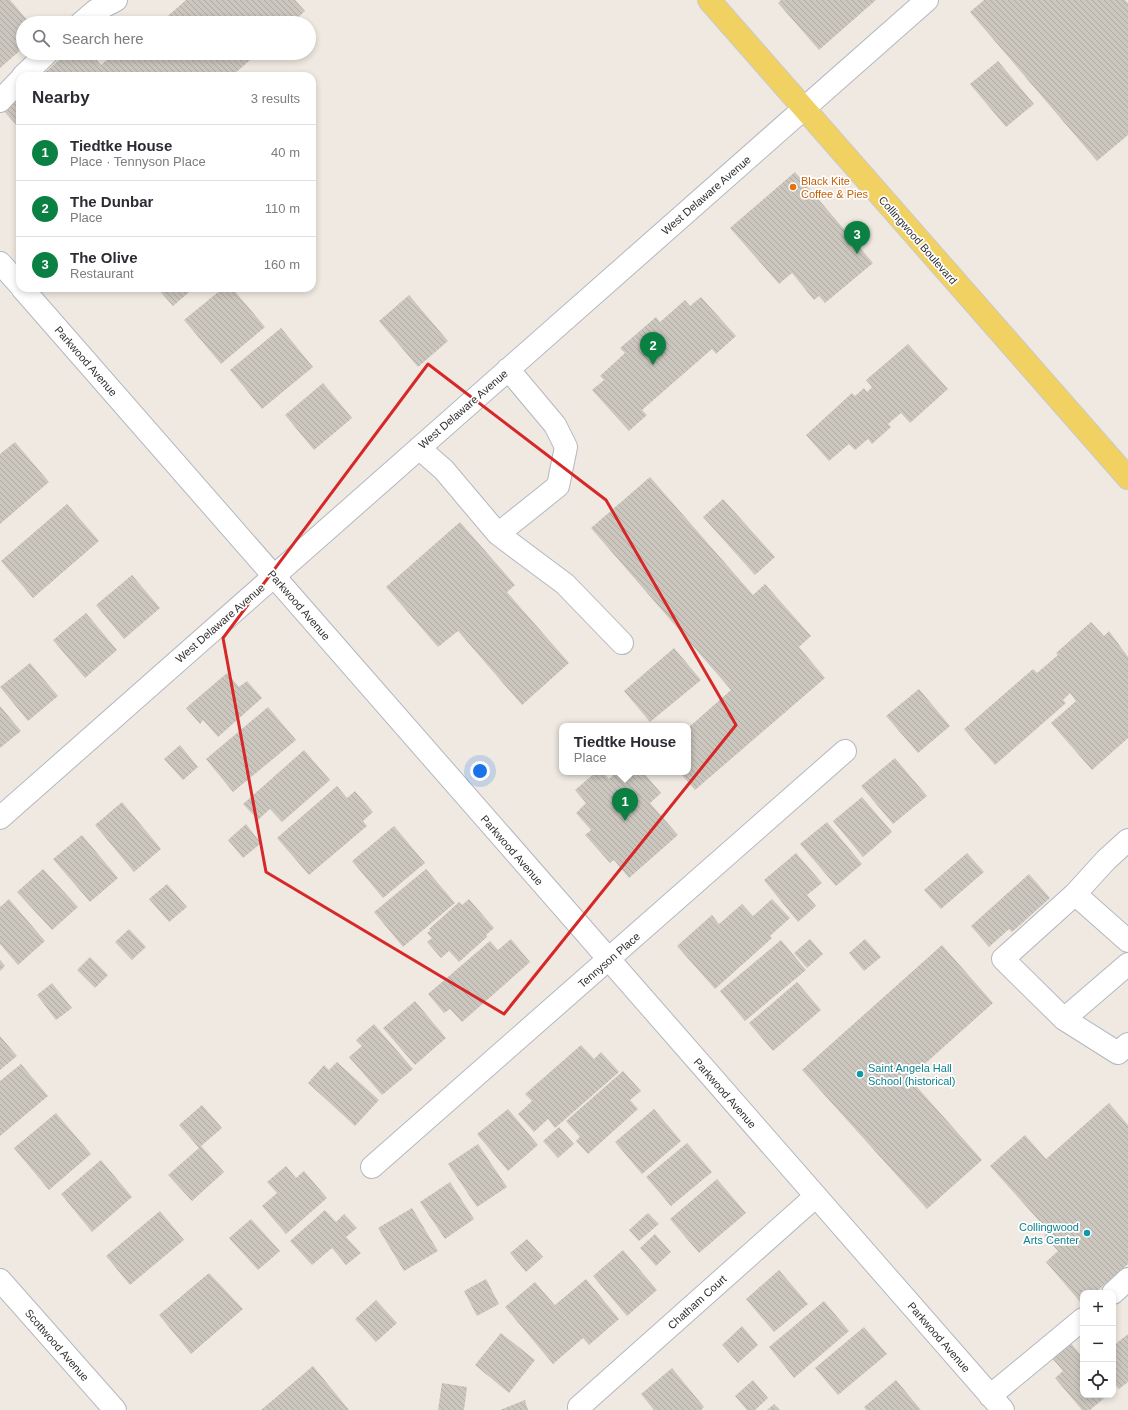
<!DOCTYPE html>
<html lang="en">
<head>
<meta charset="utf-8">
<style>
	body { margin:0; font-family:Helvetica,sans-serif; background:#f2f2f3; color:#2b2b33 }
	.controls { position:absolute; right:12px; bottom:12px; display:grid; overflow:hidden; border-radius:8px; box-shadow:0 2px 6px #0003 }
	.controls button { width:36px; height:36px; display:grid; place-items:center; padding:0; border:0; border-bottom:1px solid #e1e1e2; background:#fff; color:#2b2b33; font:20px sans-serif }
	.you { position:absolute; left:480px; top:771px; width:14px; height:14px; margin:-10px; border:3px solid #fff; border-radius:50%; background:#1a73e8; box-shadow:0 0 0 6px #1a73e833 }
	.badge { display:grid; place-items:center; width:26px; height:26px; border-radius:50%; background:#0b8043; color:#fff; font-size:13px; font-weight:700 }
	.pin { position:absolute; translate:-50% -33px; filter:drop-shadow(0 1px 2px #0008) }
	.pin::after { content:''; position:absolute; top:21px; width:14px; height:12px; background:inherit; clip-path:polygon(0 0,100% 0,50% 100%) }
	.popup { position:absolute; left:559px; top:723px; width:132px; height:52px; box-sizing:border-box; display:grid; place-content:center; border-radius:8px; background:#fff; filter:drop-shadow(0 1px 3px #0005); font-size:13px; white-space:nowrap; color:#7c7c81 }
	.popup b { font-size:15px; color:#2b2b33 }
	.popup::after { content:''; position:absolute; left:50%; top:100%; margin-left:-8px; border:8px solid transparent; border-top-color:#fff }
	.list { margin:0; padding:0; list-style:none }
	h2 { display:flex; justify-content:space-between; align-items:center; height:52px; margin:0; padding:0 16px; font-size:17px }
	h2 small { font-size:13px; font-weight:400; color:#7c7c81 }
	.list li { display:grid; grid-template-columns:26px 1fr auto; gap:12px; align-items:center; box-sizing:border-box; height:56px; padding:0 16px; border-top:1px solid #e1e1e2 }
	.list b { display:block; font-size:15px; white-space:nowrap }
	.list p { margin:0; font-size:13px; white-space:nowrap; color:#7c7c81 }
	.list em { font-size:13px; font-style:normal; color:#7c7c81 }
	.icon { flex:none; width:22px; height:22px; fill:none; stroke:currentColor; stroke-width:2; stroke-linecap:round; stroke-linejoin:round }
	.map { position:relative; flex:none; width:1128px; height:1410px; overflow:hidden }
	.search { position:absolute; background:#fff; box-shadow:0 2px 6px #0003; left:16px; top:16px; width:300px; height:44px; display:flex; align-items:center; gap:10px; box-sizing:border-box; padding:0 14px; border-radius:22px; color:#7c7c81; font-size:15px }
	.panel { position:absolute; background:#fff; box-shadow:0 2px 6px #0003; left:16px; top:72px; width:300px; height:220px; border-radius:12px }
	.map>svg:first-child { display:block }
</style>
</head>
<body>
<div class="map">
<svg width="1128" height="1410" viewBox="0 0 1128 1410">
	<defs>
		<pattern id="building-back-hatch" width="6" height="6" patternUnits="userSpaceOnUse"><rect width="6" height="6" fill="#cbc7bf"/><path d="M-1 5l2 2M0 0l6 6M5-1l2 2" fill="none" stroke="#afaba4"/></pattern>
	</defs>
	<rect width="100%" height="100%" fill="#efe9e1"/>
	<!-- building -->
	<path fill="url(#building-back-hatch)" d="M0,0H10L30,23H23V48L0,68Z
		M186,0H295L305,11L292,23H160Z
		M781,0H876L819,50L778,3Z
		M984,0H1125L1128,3V135L1097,161L970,12Z
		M67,53H91L101,65L115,53H258L232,76H41Z
		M998,61L1034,104L1006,127L970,84Z
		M20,94V129L2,109Z
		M795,172L873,263L825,303L819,296L814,300L792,273L779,284L730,228Z
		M157,288H194L173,306Z
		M223,288H232L265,327L221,364L184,320Z
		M409,295L448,341L418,367L379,321Z
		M701,297L736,336L716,354L712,349L642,410L647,415L629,431L592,390L604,380L600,376L625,353L620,348L656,317L660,322L685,300L690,306Z
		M281,328L313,367L262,409L230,370Z
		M908,344L948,389L910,423L901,413L888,424L891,427L872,444L868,439L855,450L849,444L829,461L806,435L852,393L855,396L864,388L867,392L872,387L866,380Z
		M323,383L352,418L314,450L285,415Z
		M15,442L49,482L0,524V454Z
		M650,477L753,595L765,584L811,636L799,647L825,678L695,790L679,772H688V728L731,690L591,528Z
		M723,499L775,557L755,575L703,517Z
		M67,504L99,541L33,598L1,561Z
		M460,522L515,585L507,592L569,663L522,705L458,631L438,647L386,587Z
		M132,575L160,608L124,639L96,605Z
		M86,613L117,650L85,678L53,640Z
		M1091,622L1104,636L1109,631L1128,657V738L1092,770L1051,723L1076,701L1070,693L1063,700L1066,703L995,765L964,729L1033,669L1037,673L1058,655L1056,653Z
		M674,648L701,680L650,722L624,691Z
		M30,663L58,696L28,721L0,687Z
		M227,673L239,687L247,681L262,698L218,737L203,720L200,724L186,708Z
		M919,689L950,726L918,753L886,716Z
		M0,706L21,731L0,748Z
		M268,707L296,740L233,792L206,759Z
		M180,745L198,767L183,780L164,759Z
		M304,750L330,780L282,822L270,809L258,820L243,804Z
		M895,758L927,796L893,824L861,786Z
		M596,772H603L609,779L617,772H643L661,793L650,803L678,835L629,878L614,860L610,863L585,835L591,830L576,813L586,803L575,790Z
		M337,786L347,798L355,791L373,812L363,821L367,826L309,875L277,838Z
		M862,797L892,832L863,857L833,821Z
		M122,802L161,849L134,872L95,825Z
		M827,822L862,864L836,886L800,844Z
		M246,824L261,843L243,858L228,840Z
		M394,826L425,863L383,898L352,861Z
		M82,835L118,878L90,902L53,859Z
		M796,853L822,883L807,895L816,906L798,922L764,880Z
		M967,853L984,872L941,909L924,890Z
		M43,869L78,907L52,930L17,892Z
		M426,869L455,903L403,947L374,912Z
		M1029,874L1050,898L1012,932L1009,929L989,947L971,926Z
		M167,884L187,907L169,922L149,899Z
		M9,899L45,941L18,965L0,944V907Z
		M469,899L494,928L486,935L487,937L459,962L449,951L441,958L427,942L432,938L427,933L431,930L429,929L459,902L462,905Z
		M772,899L790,918L770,936L772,938L715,989L677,946L712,915L719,924L742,904L753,916Z
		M129,929L146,947L132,960L115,942Z
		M511,939L530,962L462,1022L450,1009L444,1013L428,994L490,941L498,950Z
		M810,939L823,954L807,968L794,953Z
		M865,939L881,957L864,971L849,953Z
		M781,940L806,970L745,1021L720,991Z
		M942,945L993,1003L909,1078L982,1160L927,1209L802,1070Z
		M90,957L108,975L95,988L77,970Z
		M0,960L5,966L0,971Z
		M797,982L821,1010L773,1051L749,1023Z
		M52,983L72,1008L56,1020L37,995Z
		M415,1001L446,1038L415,1065L383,1028Z
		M374,1024L413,1069L382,1095L349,1057L362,1046L356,1040Z
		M0,1036L17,1056L0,1070Z
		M581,1045L594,1059L601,1052L619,1072L555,1128L548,1119L534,1132L518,1114L532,1101L525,1094Z
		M337,1062L379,1100L355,1126L308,1083L324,1065L329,1070Z
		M21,1064L48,1096L0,1136V1081Z
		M623,1071L641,1091L630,1100L638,1109L588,1154L576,1141L580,1137L566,1121Z
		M1109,1103L1128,1125V1264L1095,1293H1083L1082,1304L1046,1262L1058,1251L1044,1235L1049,1232L990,1166L1025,1135L1046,1159Z
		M202,1105L222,1128L201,1146L224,1172L192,1201L168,1175L199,1148L179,1125Z
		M508,1109L538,1145L508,1171L477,1134Z
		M654,1109L681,1141L642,1174L615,1142Z
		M56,1113L91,1154L49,1190L14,1148Z
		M559,1127L574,1144L558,1158L543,1141Z
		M687,1143L712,1172L671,1206L646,1177Z
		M478,1144L507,1187L477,1207L448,1164Z
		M101,1160L132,1197L92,1232L61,1194Z
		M286,1166L296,1178L304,1171L327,1198L286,1234L262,1206L277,1193L267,1182Z
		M717,1179L746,1213L699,1253L670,1219Z
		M450,1182L474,1219L445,1239L420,1202Z
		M412,1208L438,1251L404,1271L378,1228Z
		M325,1210L336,1222L344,1214L357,1228L346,1237L361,1253L346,1265L332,1248L312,1265L290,1241Z
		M160,1211L184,1240L130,1285L106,1256Z
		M648,1213L659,1224L639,1241L629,1230Z
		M251,1219L280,1251L258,1270L229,1238Z
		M655,1234L671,1252L656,1266L640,1248Z
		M527,1239L543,1257L526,1272L510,1253Z
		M623,1250L657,1290L627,1316L593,1276Z
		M779,1270L808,1304L774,1332L746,1299Z
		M209,1273L243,1309L191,1354L159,1315Z
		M486,1279L499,1304L477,1316L464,1291Z
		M586,1279L619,1319L589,1345L555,1305Z
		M535,1282L583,1338L553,1364L505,1307Z
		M376,1300L397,1323L376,1342L355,1319Z
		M824,1301L849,1331L794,1378L769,1347Z
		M742,1326L758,1345L738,1363L722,1345Z
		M864,1327L887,1354L838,1395L815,1368Z
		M501,1333L535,1360L509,1393L475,1365Z
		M1128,1334V1382L1119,1389L1113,1382V1346Z
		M1070,1342L1083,1358V1395H1108L1090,1410H1082L1055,1378L1063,1371L1052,1358Z
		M313,1366L349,1410H261Z
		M672,1368L704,1407L701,1410H654L641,1394Z
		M753,1380L768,1398L755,1410H747L735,1396Z
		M896,1380L921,1410H866L864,1407Z
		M442,1383L467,1387L464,1410H438Z
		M525,1400L528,1410H500Z
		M774,1404L780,1410H767Z"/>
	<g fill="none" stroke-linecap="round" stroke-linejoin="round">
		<defs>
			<path id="minor" d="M81,23L95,11L116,0
				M23,76L47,53
				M0,101L20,80
				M0,263L20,285
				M22,288L1003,1410
				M419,448L444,470L498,534L565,584L622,643
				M498,534L558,486L566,447L555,425L508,369
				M0,818L927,0
				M1128,840L1106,860L1075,894L1003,959L1064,1019L1128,964
				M1075,894L1128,941
				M1064,1019L1118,1053L1128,1044
				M372,1167L845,751
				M0,1280L115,1410
				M1113,1293L1128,1279
				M990,1396L1083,1319
				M579,1407L816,1196"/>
			<path id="major" d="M709,0L1128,478"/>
		</defs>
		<!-- minor casing -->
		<use href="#minor" stroke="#b4b7c1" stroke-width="24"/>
		<!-- major casing -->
		<use href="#major" stroke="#c9c9c9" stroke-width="24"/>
		<!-- minor -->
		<use href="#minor" stroke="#fff" stroke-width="22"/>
		<!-- major -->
		<use href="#major" stroke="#f2d163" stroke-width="22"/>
	</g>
	<!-- marked area -->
	<path fill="none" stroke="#d62828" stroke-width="3" stroke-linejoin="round" d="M428,364L606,500L736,725L504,1014L266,872L223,638Z"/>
	<!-- markers -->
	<circle fill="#e8710a" stroke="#fff" stroke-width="1.5" cx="793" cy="187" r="4"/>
	<g fill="#0f9aa8" stroke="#fff" stroke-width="1.5">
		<circle cx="860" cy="1074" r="4"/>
		<circle cx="1087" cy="1233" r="4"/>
	</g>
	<g text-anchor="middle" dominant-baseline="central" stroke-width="3.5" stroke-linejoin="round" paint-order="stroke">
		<!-- food labels -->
		<g font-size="11" fill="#c56008" stroke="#fff" text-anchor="start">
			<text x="801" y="181">Black Kite<tspan x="801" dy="13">Coffee &amp; Pies</tspan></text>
		</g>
		<!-- street labels -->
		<g font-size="11" fill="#2e2e2e" stroke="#fff">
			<text transform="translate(706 195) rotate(-41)">West Delaware Avenue</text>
			<text transform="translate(918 240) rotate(49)">Collingwood Boulevard</text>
			<text transform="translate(86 361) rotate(49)">Parkwood Avenue</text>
			<text transform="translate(463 409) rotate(-41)">West Delaware Avenue</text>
			<text transform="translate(299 605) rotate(49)">Parkwood Avenue</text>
			<text transform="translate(220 623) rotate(-41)">West Delaware Avenue</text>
			<text transform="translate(512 850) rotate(49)">Parkwood Avenue</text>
			<text transform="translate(609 960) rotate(-41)">Tennyson Place</text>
			<text transform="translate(725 1093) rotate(49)">Parkwood Avenue</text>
			<text transform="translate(697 1302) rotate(-42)">Chatham Court</text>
			<text transform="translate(939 1337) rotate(49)">Parkwood Avenue</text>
			<text transform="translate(57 1345) rotate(49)">Scottwood Avenue</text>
		</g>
		<!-- culture labels -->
		<g font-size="11" fill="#0d838f" stroke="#fff" text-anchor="start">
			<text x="868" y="1068">Saint Angela Hall<tspan x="868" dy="13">School (historical)</tspan></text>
			<text x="1079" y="1227" text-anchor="end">Collingwood<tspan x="1079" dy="13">Arts Center</tspan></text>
		</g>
	</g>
</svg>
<div class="controls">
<button>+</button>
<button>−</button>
<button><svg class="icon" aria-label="locate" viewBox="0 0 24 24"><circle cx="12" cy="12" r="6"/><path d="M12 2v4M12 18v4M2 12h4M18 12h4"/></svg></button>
</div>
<div class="you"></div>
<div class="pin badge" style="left:625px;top:821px">1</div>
<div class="popup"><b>Tiedtke House</b>Place</div>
<div class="pin badge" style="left:653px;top:365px">2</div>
<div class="pin badge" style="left:857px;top:254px">3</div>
<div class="search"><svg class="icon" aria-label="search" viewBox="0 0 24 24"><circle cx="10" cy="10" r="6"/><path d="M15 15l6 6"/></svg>Search here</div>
<section class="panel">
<h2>Nearby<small>3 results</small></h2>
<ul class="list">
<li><span class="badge">1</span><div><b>Tiedtke House</b><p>Place · Tennyson Place</p></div><em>40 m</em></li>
<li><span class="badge">2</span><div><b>The Dunbar</b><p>Place</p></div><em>110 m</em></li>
<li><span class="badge">3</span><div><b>The Olive</b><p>Restaurant</p></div><em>160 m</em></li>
</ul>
</section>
</div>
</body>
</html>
